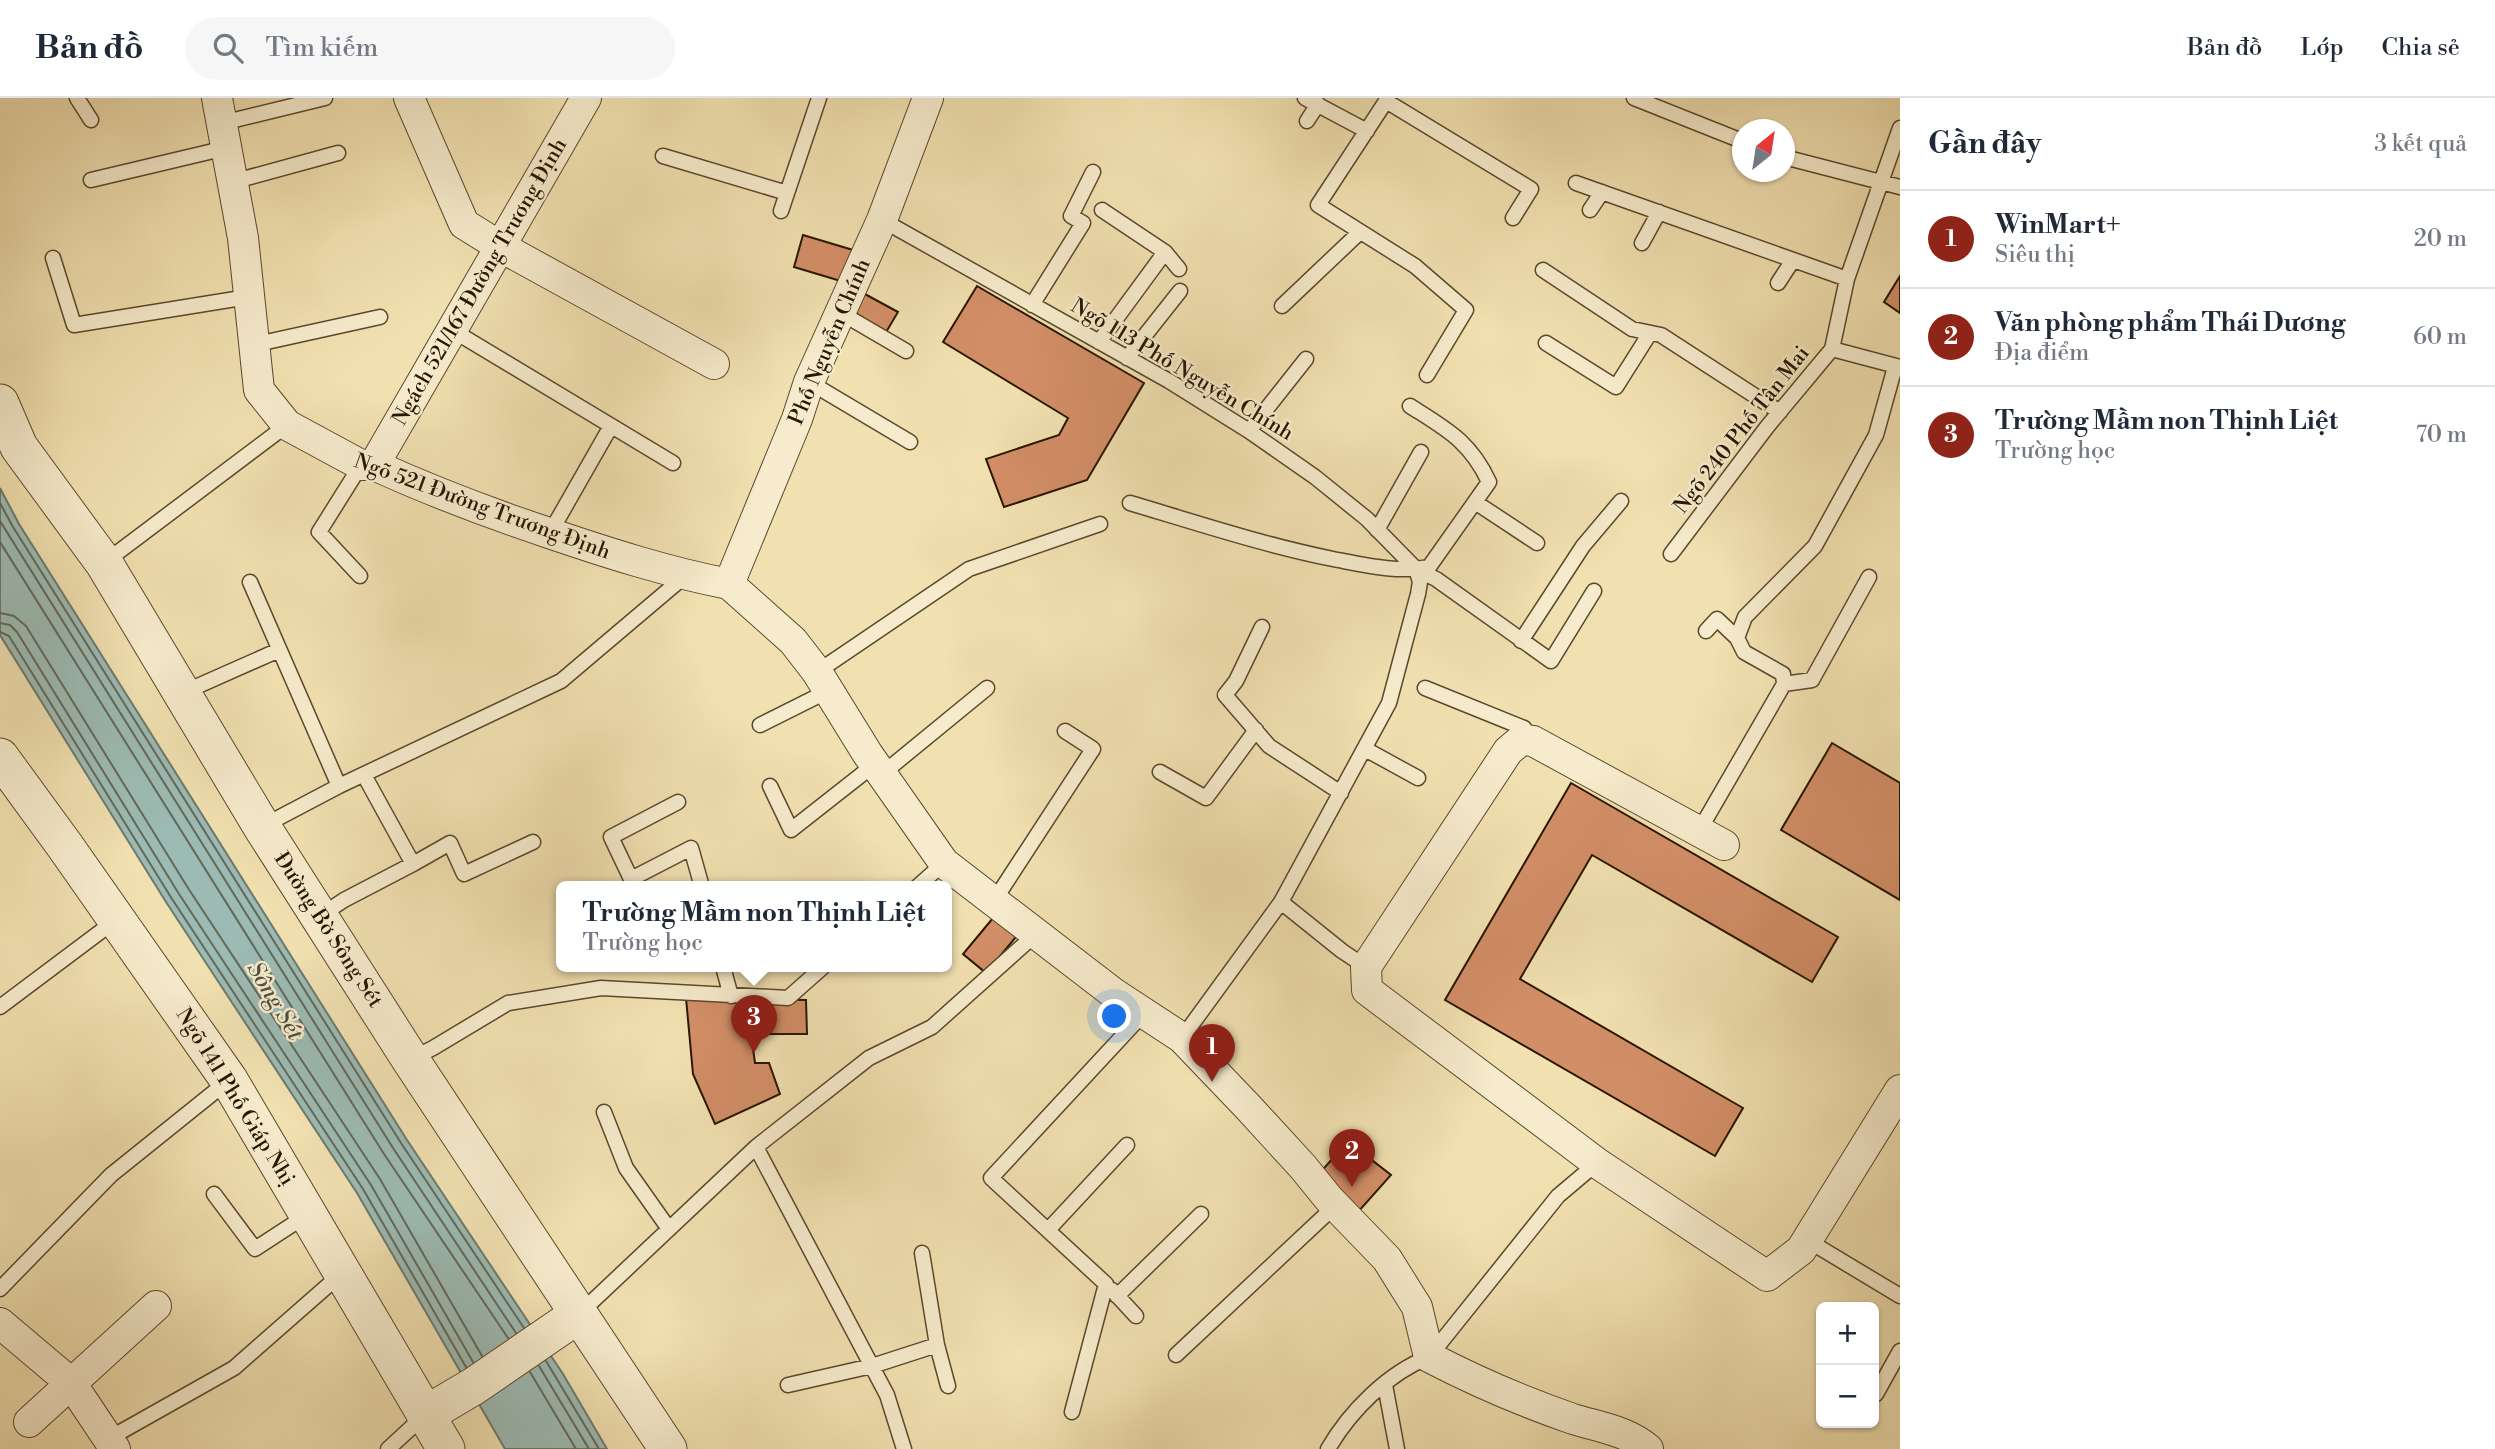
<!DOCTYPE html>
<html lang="vi">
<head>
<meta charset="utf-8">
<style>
	body { margin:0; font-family:"Libre Bodoni",serif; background:#f6f6f7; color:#1f2937 }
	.controls { position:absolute; right:21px; bottom:21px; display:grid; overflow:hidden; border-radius:10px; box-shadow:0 2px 5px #0004 }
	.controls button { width:63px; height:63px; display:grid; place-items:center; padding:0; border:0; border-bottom:2px solid #e0e1e3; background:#fff; color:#1f2937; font:35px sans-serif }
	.compass { position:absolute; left:1732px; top:21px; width:63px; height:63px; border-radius:50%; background:#fff; box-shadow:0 2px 5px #0004; rotate:30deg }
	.you { position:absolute; left:1115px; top:919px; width:24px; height:24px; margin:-18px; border:5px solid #fff; border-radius:50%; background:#1a73e8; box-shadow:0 0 0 10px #1a73e833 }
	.badge { display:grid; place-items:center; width:46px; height:46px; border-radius:50%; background:#8f2418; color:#fff; font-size:23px; font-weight:700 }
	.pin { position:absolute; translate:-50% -58px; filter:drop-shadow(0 2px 4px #0008) }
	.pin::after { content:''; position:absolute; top:37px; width:24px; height:21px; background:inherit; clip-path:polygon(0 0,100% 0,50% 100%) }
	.popup { position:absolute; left:556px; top:783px; width:396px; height:91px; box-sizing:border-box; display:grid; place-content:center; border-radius:10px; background:#fff; filter:drop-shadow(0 2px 5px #0005); font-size:23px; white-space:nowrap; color:#747a83 }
	.popup b { font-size:26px; color:#1f2937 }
	.popup::after { content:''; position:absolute; left:50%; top:100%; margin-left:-14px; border:14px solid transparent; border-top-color:#fff }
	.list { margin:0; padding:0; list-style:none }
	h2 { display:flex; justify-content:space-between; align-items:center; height:91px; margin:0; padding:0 28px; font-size:30px }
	h2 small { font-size:23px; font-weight:400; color:#747a83 }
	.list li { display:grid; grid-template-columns:46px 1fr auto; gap:21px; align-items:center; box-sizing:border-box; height:98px; padding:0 28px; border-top:2px solid #e0e1e3 }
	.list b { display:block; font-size:26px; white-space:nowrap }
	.list p { margin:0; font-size:23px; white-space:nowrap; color:#747a83 }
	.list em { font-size:23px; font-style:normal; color:#747a83 }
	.icon { flex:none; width:38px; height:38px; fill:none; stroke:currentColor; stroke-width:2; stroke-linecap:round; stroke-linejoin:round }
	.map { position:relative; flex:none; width:1900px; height:1351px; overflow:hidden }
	header { display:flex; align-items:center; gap:42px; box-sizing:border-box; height:98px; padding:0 35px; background:#fff; border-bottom:2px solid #e0e1e3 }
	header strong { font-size:33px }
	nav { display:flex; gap:38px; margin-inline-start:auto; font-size:24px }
	.search { width:490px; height:63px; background:#f6f6f7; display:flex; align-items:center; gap:18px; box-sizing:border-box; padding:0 24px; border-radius:38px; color:#747a83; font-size:26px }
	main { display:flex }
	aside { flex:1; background:#fff }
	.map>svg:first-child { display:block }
</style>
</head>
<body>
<header>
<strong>Bản đồ</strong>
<div class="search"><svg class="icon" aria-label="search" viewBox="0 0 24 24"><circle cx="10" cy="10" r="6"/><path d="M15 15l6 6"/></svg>Tìm kiếm</div>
<nav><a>Bản đồ</a><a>Lớp</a><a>Chia sẻ</a></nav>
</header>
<main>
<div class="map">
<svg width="1900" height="1351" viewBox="0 0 1900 1351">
	<rect width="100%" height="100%" fill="#f1e0b0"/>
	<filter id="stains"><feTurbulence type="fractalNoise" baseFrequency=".00286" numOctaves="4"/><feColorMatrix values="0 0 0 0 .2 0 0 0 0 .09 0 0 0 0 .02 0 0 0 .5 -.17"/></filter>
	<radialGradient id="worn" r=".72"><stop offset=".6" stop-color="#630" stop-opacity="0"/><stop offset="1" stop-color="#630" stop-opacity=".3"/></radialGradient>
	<!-- water -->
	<path fill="#9cbbb4" stroke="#6d796c" stroke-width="2" d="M0,390L19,426L407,1042L563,1276L607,1351H505L357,1095L166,804L0,537Z"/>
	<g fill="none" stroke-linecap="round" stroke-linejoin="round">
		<!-- shore -->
		<path stroke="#62685a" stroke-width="2" d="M0,405L13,429L401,1045L524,1230
			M0,423L393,1050L516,1235
			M0,444L384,1056L508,1240
			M0,515L14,518L26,528L188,790L380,1081L482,1258
			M0,525L10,527L17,534L179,796L371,1087L473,1264
			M0,534L9,538L172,801L363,1091L466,1269
			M546,1263L599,1351
			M539,1268L589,1351
			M530,1274L576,1351"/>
	</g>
	<!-- building -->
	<path fill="#d28e67" stroke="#271600" stroke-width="2" d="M803,137L853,152L844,184L794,169Z
		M1900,178V215L1884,204Z
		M977,188L1144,285L1087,382L1004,409L986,361L1059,337L1068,320L943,244Z
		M863,195L898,214L885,236L851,217Z
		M1832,645L1900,685V802L1781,732Z
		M1571,685L1838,839L1812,884L1592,757L1520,881L1743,1010L1715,1058L1445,902Z
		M993,820L1016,839L986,875L963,856Z
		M686,900L806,902L807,936H751L755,965H769L780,996L715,1026L693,976Z
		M1352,1039L1368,1059L1391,1077L1350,1123L1316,1079Z"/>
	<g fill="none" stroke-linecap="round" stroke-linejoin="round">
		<defs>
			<path id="service" d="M77,0L91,22
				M1305,0L1367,33
				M1388,0L1318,107L1415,168L1466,212L1427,277
				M1634,0L1742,43
				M1386,3L1531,91L1513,120
				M1307,23L1318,6
				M222,25L325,0
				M663,58L787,95
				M1784,59L1900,89
				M91,82L226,50
				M232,84L338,55
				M1576,85L1847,181
				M1102,112L1165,154L1179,171
				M1590,112L1602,94
				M781,113L819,0
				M882,122L1169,283L1249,333L1315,379L1367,421L1416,471L1420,484L1418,496L1389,605L1281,804
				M1642,145L1659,114
				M53,160L74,227L248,199
				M1543,172L1632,231L1661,237L1780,314
				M1778,185L1793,162
				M1032,207L1083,125L1071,118L1093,74
				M1282,208L1360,134
				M841,215L906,253
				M452,232L673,365
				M1099,244L1165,154
				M1546,245L1616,289L1650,235
				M253,247L380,219
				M1832,251L1900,269
				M1127,260L1180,193
				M809,284L910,344
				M1249,333L1306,261
				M1475,404L1537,445
				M1130,405C1197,425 1264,447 1333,461C1365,467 1397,475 1429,469L1489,384C1470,343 1446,331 1410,308
				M1377,432L1421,354
				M550,435L611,328
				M1671,456L1767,329L1832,251L1847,181L1900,30
				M105,464L287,327
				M1416,471L1436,481L1551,563L1594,493
				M360,478L319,434L361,367
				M250,484L339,688
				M1262,529L1236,583L1225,597L1269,648L1341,695
				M1706,533L1717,521L1737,540
				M1521,543L1583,448L1621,403
				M817,574L969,471L1100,426
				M1784,586L1812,582L1869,479
				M1425,590L1524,630L1530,639
				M182,595L279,552
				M760,627L830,592
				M1365,651L1418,680
				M1160,674L1206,700L1256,632
				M882,676L987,590
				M364,677L413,766L450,745L464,776L533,744
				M770,688L791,732L875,666
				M678,704L611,739L631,781L691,750L702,789
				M263,728L339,688L561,583L685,478
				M1699,733L1784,586L1783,576L1744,554L1737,540L1745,519L1815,448L1876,337L1895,269
				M917,789L944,765
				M994,803L1093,651L1065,633
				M320,818L344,802L413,766
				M723,869L731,898
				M0,909L116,822
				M1182,940L1281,804L1342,853L1366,869
				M411,961L433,950L508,905L601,890L788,900L823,869
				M604,1014L626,1070L669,1131
				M756,1049L887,1297L904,1351
				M214,1096L255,1151L307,1117
				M1048,1132L1127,1047
				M1807,1142L1900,1198
				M922,1155L937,1247L948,1288
				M0,1191L111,1077L228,983
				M1112,1192L1136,1218
				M1117,1198L1201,1116
				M580,1215L756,1049L869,960L932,929L1037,835
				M1176,1257L1335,1108
				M788,1287L872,1268L937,1247
				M1385,1287L1397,1351
				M1876,1296L1900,1253
				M1072,1314L1106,1186L991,1080L1144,915
				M108,1341L234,1270L341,1176
				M388,1351L425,1317
				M1328,1351C1350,1313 1388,1275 1429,1259L1558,1098L1597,1065"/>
			<path id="minor" d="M217,0L243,140L259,292L287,327L361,367H374C431,393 489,415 549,435C608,455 667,474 729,486
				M409,0L464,126L501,149L714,266
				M374,367L586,0
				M729,486L793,543L817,574L867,655L944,765L1112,894L1182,940L1248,1009L1303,1069L1329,1101L1387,1161L1417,1209L1429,1259C1475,1283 1524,1304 1573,1321C1599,1329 1628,1333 1648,1351
				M729,486L797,321L809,284L882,122L928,0
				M1724,747L1533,643L1521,642L1508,653L1366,869L1367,892L1597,1065L1767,1178L1801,1152L1900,992
				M0,1225L71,1285L115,1351
				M29,1324L156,1208"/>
			<path id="tertiary" d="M0,305L19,349L104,465L262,729L410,961L668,1351
				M0,659L65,748L229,982L446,1351
				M425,1317L474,1288L579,1216"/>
		</defs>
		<!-- service casing -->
		<use href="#service" stroke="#5a482c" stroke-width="17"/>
		<!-- minor casing -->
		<use href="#minor" stroke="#5a482c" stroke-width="32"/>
		<!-- tertiary casing -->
		<use href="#tertiary" stroke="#5a482c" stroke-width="39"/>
		<!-- service -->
		<use href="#service" stroke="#f6ebcc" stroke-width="14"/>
		<!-- minor -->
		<use href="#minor" stroke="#f6ebcc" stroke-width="30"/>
		<!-- tertiary -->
		<use href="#tertiary" stroke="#f6ebcc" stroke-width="37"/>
	</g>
	<g text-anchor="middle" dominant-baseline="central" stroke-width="5" stroke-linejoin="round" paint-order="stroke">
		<!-- street labels -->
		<g font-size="21" fill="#271600" stroke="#f6ebcc">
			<text transform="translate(480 184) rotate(-60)">Ngách 521/167 Đường Trương Định</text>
			<text transform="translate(830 244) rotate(-67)">Phố Nguyễn Chính</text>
			<text transform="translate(1182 272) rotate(31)">Ngõ 113 Phố Nguyễn Chính</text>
			<text transform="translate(1742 332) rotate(-52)">Ngõ 240 Phố Tân Mai</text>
			<text transform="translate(482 409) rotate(20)">Ngõ 521 Đường Trương Định</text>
			<text transform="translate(328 832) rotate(57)">Đường Bờ Sông Sét</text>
			<text transform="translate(235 999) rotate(58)">Ngõ 141 Phố Giáp Nhị</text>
		</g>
		<!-- water labels -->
		<g font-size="23" font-style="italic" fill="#50503f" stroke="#f6ebcc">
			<text transform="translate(275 903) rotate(59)">Sông Sét</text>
		</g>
	</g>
	<rect width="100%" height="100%" filter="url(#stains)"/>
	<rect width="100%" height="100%" fill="url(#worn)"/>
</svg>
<div class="controls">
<button>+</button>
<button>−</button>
</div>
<svg class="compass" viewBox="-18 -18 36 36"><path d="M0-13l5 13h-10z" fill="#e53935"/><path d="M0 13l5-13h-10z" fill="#747a83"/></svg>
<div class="you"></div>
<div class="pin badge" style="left:1212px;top:984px">1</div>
<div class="pin badge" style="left:1352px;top:1089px">2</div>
<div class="pin badge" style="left:754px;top:955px">3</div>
<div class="popup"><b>Trường Mầm non Thịnh Liệt</b>Trường học</div>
</div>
<aside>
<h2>Gần đây<small>3 kết quả</small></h2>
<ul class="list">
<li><span class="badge">1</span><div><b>WinMart+</b><p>Siêu thị</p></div><em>20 m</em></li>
<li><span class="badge">2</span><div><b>Văn phòng phẩm Thái Dương</b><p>Địa điểm</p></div><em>60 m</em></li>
<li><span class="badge">3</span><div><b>Trường Mầm non Thịnh Liệt</b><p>Trường học</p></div><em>70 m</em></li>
</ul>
</aside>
</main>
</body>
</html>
